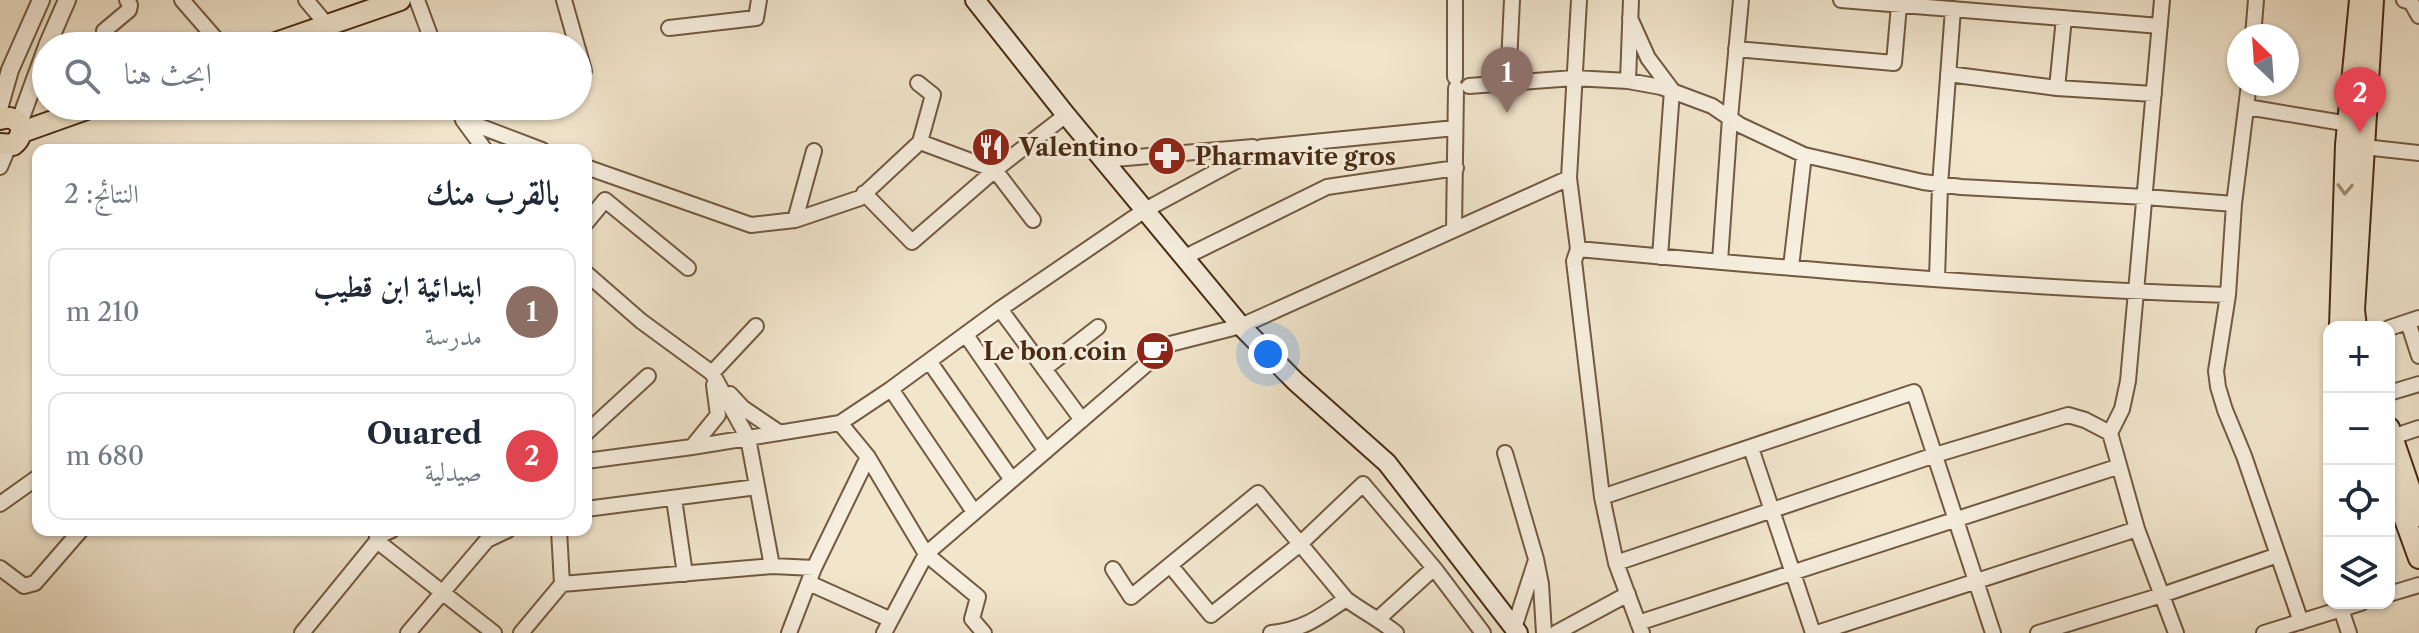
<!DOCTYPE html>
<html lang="ar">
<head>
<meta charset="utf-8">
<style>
	body { margin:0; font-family:"Libre Caslon Text",Amiri,serif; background:#f6f6f7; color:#1f2937; direction:rtl }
	.controls { position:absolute; right:24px; bottom:24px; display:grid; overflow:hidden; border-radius:16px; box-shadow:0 2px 6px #0004 }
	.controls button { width:72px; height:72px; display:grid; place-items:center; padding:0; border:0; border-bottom:2px solid #e0e1e3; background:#fff; color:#1f2937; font:40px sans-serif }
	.compass { position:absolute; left:2227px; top:24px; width:72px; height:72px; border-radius:50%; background:#fff; box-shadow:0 2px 6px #0004; rotate:335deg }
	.you { position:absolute; left:1268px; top:354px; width:28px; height:28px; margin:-20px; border:6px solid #fff; border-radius:50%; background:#1a73e8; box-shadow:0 0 0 12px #1a73e833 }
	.badge { display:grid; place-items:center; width:52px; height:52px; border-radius:50%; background:#8f2418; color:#fff; font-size:26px; font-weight:700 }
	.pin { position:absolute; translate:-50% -66px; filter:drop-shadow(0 2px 4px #0008) }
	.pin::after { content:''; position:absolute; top:42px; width:28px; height:24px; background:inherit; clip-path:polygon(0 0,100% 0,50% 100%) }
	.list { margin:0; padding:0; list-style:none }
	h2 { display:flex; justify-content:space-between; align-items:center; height:104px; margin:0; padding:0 32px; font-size:34px }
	h2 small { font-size:26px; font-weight:400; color:#747a83 }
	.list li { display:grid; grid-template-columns:52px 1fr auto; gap:24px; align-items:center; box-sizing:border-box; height:128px; margin:0 16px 16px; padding:0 16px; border:2px solid #e0e1e3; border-radius:16px }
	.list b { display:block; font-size:30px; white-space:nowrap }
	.list p { margin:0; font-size:26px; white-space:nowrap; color:#747a83 }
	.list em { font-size:26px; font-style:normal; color:#747a83 }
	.icon { flex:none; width:44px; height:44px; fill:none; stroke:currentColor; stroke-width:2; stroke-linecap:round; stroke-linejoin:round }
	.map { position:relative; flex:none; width:2419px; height:633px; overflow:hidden; direction:ltr }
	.search { position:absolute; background:#fff; box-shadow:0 2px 6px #0004; left:32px; top:32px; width:560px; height:88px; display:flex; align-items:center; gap:20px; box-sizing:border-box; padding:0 28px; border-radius:44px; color:#747a83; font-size:30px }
	.panel { position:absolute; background:#fff; box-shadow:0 2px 6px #0004; left:32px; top:144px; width:560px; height:392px; border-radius:16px; direction:rtl }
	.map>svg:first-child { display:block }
</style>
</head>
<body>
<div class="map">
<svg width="2419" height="633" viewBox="0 0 2419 633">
	<rect width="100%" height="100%" fill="#f1e5cc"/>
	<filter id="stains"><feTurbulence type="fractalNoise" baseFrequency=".0025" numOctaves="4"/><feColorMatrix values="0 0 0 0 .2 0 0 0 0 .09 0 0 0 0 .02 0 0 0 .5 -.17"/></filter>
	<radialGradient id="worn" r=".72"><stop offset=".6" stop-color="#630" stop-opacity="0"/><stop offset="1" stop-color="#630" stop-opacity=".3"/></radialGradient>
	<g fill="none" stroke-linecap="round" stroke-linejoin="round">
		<defs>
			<path id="minor" d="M182,0L222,46
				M306,0L327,25
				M417,0L434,46
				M564,0L577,46
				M1455,0V77
				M1579,0L1569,178L1578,249L1574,261L1602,497L1616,563L1642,633
				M1841,0L2160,26
				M2404,0L2411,2L2419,16
				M1630,18L1648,58L1672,90L1660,257
				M669,28L756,18L759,0
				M2253,36L2256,0
				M116,46L105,35L104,31L129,10L130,5L127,0
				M578,49L584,71
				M1736,49L1894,63L1899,5
				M1948,74L2057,88L2154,94
				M1628,81L1631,0
				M1508,84L1512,0
				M2249,84L2234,204L2228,295L2216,371L2218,387L2225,410L2244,456L2278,555
				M1469,86L1574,78L1628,81L1661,87L1712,106L1740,125L1804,155L1923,182L1961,187L2145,197L2234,204
				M2057,88L2064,18
				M458,106L463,120L485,150
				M2247,107L2349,124
				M463,120L542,150
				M920,142L995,170L1066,115
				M2355,146L2419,153
				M1103,160L1253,147
				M0,167L9,146
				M586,167L751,225L795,220L860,198L920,142L933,95L918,83
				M864,193L912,242L995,170L1033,220
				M795,220L814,151
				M586,223L605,200L688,268
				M1454,229L1456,88
				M1578,249C1794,269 2011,288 2228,295
				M1185,257L1327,187L1456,168
				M1720,261L1730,118L1741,0
				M1791,267L1804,155
				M586,273L641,321L712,373L748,438L772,566
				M1937,278L1940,185L1953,9
				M1000,309L1082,420
				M2408,322L2419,356
				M2389,328L2419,318
				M966,335L1046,451
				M929,361L1012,480
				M1044,369L1098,327
				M712,373L756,326
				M891,389L974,512
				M2389,393L2419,384
				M730,394L743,408L780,433
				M840,423L868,457L926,554L978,597L972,619L984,633
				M586,433L648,376
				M2110,433L2122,409L2128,381L2162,0
				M2392,437L2419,428
				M692,447L718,415L714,385
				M1751,448L1813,633
				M1505,453L1536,559L1541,584L1544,633
				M586,461L692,447L840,423L891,389L1000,309L1145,210L1262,147L1455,128
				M1602,497L1914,392L1993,633
				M674,499L685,574
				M0,504L38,477
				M586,509L757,487
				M377,537L392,530
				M1616,563L1935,455L2068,415L2085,420L2110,433L2137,529L2176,633
				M1170,565L1211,615L1300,544L1363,484L1434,568L1483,633
				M0,568L24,586L35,583L81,530
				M1113,569L1131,597L1258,493L1346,599C1362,611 1380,620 1396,633
				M809,583L889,619
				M562,584L772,566L814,568
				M2389,594L2419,585
				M2341,609L2349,633
				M1378,619L1434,568
				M1638,623L2117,467
				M1514,628L1536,560
				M302,633L377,541L494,633
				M408,633L487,540L508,530
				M521,633L562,584L559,530
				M789,633L814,568L868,457
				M884,633L926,554L1170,344L1241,326L1569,178
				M1271,633C1303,630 1320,617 1346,599
				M1556,633L1628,594
				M1817,633L2137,529
				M2038,633L2162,595L2278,555L2301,622
				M2264,633L2361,603"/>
			<path id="tertiary" d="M47,46L67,0
				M0,105L10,70L41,0
				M19,123L46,49"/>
			<path id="secondary" d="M975,0L1066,115L1241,326L1295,381L1387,463L1518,633"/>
			<path id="primary" d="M267,46L400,0
				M0,119C19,113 29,132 13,145L0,144
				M22,132L95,106
				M2340,327L2346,145L2360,0
				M2356,327L2354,310L2373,0
				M2389,428L2419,516
				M2389,475L2419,558"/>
		</defs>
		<!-- minor casing -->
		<use href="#minor" stroke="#725940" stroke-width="18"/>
		<!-- tertiary casing -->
		<use href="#tertiary" stroke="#725940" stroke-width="20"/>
		<!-- secondary casing -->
		<use href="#secondary" stroke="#472a11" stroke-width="22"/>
		<!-- primary casing -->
		<use href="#primary" stroke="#472a11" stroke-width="24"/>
		<!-- minor -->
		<use href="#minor" stroke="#f6eede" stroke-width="14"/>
		<!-- tertiary -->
		<use href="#tertiary" stroke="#f6eede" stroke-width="16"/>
		<!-- secondary -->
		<use href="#secondary" stroke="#f6eede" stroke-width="18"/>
		<!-- primary -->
		<use href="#primary" stroke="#f1e5cc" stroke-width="20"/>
	</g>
	<!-- one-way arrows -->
	<defs><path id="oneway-chevron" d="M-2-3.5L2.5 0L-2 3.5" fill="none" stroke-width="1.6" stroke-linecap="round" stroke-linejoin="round" transform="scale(2)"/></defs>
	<use stroke="#9c886e" href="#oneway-chevron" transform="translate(2345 189) rotate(92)"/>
	<!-- icons -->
	<defs>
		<symbol id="restaurant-disc" viewBox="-11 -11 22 22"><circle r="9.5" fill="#8f2418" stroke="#f6eede"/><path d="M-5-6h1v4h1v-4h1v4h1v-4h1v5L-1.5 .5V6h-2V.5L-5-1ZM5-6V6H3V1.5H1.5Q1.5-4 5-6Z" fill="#fff"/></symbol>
		<symbol id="pharmacy-disc" viewBox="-11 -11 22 22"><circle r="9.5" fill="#8f2418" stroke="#f6eede"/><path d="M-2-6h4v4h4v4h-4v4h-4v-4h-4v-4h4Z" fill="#fff"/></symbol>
		<symbol id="cafe-disc" viewBox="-11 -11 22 22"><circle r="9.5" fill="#8f2418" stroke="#f6eede"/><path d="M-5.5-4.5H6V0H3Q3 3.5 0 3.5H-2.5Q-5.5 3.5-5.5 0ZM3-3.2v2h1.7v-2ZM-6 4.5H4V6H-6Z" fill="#fff"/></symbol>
	</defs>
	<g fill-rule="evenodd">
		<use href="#restaurant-disc" x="969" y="125" width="44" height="44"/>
		<use href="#pharmacy-disc" x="1145" y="134" width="44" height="44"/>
		<use href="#cafe-disc" x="1133" y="329" width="44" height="44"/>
	</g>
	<g text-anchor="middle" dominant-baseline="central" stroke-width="6" stroke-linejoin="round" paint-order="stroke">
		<!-- poi labels -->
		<g font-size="24" font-weight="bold" fill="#472a11" stroke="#f6eede" text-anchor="start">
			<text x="1019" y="147">Valentino</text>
			<text x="1195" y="156">Pharmavite gros</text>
			<text x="1127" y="351" text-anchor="end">Le bon coin</text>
		</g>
	</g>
	<rect width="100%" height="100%" filter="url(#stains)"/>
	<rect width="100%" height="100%" fill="url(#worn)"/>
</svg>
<div class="controls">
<button>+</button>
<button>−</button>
<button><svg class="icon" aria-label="locate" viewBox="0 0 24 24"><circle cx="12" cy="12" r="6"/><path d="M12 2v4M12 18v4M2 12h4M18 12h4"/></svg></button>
<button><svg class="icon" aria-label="layers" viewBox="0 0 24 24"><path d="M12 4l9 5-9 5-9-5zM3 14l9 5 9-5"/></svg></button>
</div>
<svg class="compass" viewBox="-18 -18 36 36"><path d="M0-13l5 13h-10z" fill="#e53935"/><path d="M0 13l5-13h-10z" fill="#747a83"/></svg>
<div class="you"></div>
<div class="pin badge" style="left:1507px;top:113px;background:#8d6e63">1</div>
<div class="pin badge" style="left:2360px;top:133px;background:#e0444e">2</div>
<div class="search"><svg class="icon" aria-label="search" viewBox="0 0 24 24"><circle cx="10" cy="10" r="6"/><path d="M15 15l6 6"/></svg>ابحث هنا</div>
<section class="panel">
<h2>بالقرب منك<small>النتائج: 2</small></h2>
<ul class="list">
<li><span class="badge" style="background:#8d6e63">1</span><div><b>ابتدائية ابن قطيب</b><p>مدرسة</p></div><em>210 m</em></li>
<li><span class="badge" style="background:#e0444e">2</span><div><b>Ouared</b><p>صيدلية</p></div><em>680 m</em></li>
</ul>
</section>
</div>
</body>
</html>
